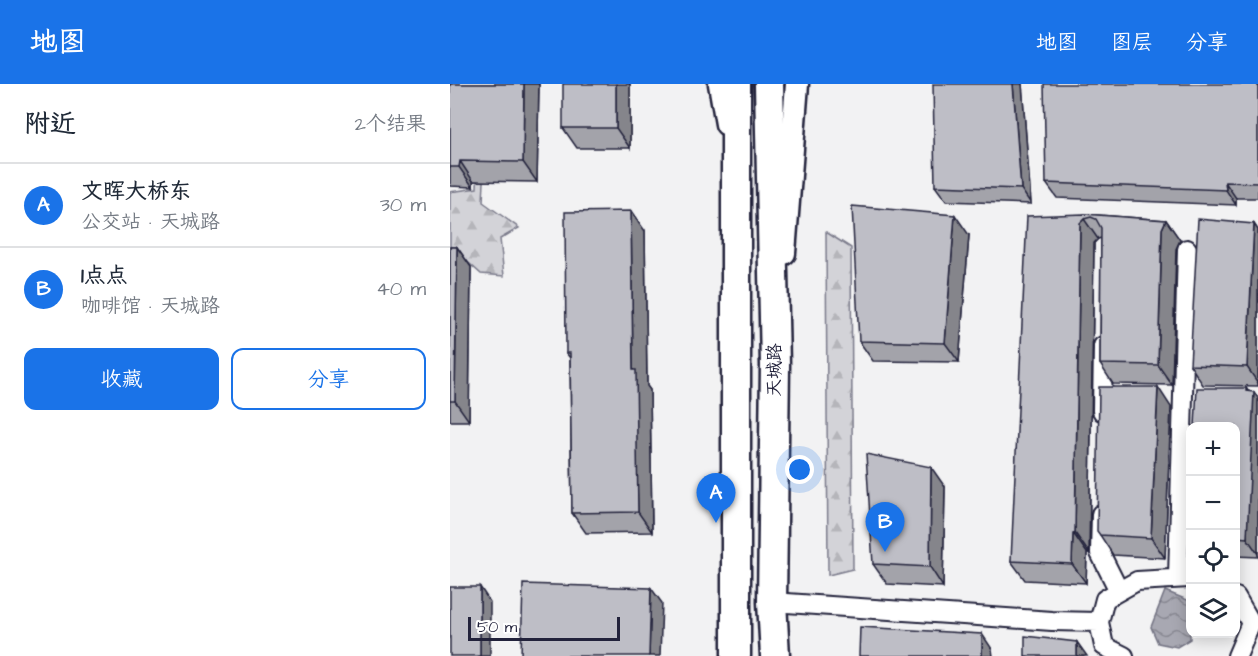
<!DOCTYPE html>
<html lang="zh">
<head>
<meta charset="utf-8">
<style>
	body { margin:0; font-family:"Architects Daughter","LXGW WenKai TC",sans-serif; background:#f2f2f3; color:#1f2937 }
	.controls { position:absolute; right:18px; bottom:18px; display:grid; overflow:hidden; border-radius:12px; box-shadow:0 3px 15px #0003 }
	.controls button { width:54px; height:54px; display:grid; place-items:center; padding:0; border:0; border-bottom:2px solid #e0e1e3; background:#fff; color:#1f2937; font:30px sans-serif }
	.scale { position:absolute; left:18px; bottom:15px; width:152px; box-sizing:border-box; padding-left:6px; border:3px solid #22223b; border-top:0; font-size:16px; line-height:21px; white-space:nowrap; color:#22223b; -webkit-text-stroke:4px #fff; paint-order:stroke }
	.you { position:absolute; left:350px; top:386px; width:21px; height:21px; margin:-15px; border:4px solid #fff; border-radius:50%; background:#1a73e8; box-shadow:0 0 0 9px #1a73e833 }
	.badge { display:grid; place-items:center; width:39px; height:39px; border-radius:50%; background:#1a73e8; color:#fff; font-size:20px; font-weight:700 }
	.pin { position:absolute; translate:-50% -50px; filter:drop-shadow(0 2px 3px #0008) }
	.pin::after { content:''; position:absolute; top:32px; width:21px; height:18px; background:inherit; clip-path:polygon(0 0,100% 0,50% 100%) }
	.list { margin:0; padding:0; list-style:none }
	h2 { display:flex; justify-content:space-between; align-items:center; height:78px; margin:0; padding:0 24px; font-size:26px }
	h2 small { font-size:20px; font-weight:400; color:#747a83 }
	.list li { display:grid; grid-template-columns:39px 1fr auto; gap:18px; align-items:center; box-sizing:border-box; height:84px; padding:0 24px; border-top:2px solid #e0e1e3 }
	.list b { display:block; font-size:22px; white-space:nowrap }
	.list p { margin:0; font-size:20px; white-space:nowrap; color:#747a83 }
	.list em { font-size:20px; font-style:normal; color:#747a83 }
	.actions { display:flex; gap:12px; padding:18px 24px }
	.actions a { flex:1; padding:14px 0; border:2px solid #1a73e8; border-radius:12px; text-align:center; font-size:21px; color:#1a73e8 }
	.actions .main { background:#1a73e8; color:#fff }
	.icon { flex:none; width:33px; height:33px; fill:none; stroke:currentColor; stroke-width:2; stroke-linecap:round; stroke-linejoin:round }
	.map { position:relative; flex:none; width:808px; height:572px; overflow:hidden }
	header { display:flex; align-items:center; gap:36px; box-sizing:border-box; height:84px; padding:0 30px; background:#1a73e8; color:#fff }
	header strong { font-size:28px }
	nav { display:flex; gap:33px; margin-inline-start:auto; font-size:21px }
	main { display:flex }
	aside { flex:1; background:#fff }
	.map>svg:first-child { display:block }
</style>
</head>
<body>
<header>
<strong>地图</strong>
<nav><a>地图</a><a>图层</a><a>分享</a></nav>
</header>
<main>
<aside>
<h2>附近<small>2个结果</small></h2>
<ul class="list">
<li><span class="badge">A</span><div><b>文晖大桥东</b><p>公交站 · 天城路</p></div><em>30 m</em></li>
<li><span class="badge">B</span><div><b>1点点</b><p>咖啡馆 · 天城路</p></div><em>40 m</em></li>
</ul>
<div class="actions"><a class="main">收藏</a><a>分享</a></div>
</aside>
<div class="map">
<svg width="808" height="572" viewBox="0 0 808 572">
	<defs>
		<pattern id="forest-firs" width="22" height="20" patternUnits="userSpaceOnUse" patternTransform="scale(1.5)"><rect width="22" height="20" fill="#d3d3d8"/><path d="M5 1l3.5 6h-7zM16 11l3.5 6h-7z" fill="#b5b5ba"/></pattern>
		<pattern id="water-waves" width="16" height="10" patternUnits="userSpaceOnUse" patternTransform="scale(1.5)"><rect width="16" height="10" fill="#a8a8b2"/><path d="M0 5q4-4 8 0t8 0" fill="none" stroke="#888892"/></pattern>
	</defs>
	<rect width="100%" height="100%" fill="#f2f2f3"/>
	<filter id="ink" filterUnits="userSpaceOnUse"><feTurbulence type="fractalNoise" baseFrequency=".0167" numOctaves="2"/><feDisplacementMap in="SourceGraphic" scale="12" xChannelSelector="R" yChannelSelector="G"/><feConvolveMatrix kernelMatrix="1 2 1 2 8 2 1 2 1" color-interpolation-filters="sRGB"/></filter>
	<g filter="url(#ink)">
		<!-- forest -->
		<path fill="url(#forest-firs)" stroke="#7a7a8a" stroke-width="1.5" d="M31,0H39L33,118L69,144L50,155L54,192L31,190L11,172L0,168V108L27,104Z
			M376,148L401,164L403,485L378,491Z"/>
		<!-- water -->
		<path fill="url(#water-waves)" stroke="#727282" stroke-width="1.5" d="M715,507L740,517V555L727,563L708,559L701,543Z"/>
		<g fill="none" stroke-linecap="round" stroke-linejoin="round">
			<defs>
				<path id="minor" d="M652,327L653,262
					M651,430L650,469L669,507
					M728,494L737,165
					M786,513L801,539L787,572
					M322,518L602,537L649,538
					M674,572L654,562L649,538L655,515L687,497L739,494"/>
				<path id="tertiary" d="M270,0L277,40
					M334,169L347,0"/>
				<path id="primary" d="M286,0V572
					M319,0L325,281L322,518L325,572"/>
			</defs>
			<!-- minor casing -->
			<use href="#minor" stroke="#22223b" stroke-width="22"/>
			<!-- tertiary casing -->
			<use href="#tertiary" stroke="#22223b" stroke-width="27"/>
			<!-- primary casing -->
			<use href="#primary" stroke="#22223b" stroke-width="33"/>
			<!-- minor -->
			<use href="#minor" stroke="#fff" stroke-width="18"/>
			<!-- tertiary -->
			<use href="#tertiary" stroke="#fff" stroke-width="22"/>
			<!-- primary -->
			<use href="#primary" stroke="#fff" stroke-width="28"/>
		</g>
		<!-- wall -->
		<path fill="#a3a3aa" stroke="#22223b" stroke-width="1.5" d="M0,0H89L87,98L23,97V103L0,102Z
			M180,0V64H127L113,44Z
			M572,0L581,120L496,117L485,102Z
			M808,0V114H786V121L607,114L596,99Z
			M634,130L716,136L730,156L726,165L722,301L663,300L650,280L651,154L648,155L644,159L639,469H637L636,499L575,496L561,477Z
			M804,140L808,146V302L753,301L740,281Z
			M195,147L197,302L200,306L202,448L136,449L122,429L120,274L116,269Z
			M519,151L509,278L423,277L409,257Z
			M0,163H7L21,183L19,337H0Z
			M796,304L798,307L804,308L808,314V473L786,472V342Z
			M721,323L715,474L663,471L650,451Z
			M495,403L493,503L437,500L423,480Z"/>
		<!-- shaded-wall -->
		<path fill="#85858b" stroke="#22223b" stroke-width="1.5" d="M74,0H89L87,98L73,78Z
			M166,0H180V64L166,44Z
			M563,0H572L581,120L571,105Z
			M10,77L23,97V103L9,83Z
			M775,98L786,114V121L776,106Z
			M181,127L195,147L197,302L200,306L202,448L188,428L183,286Z
			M505,131L519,151L509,278L495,259Z
			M634,135L648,155L644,159L639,469L625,449L630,139Z
			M716,136L730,156L726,165L722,301L708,281L712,145Z
			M804,140L808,146V299L797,283Z
			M7,163L21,183L19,337L5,317Z
			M708,303L721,323L715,474L701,454Z
			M796,304L803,315L804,308L808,314V470L797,454Z
			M481,383L495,403L493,503L480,483Z
			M623,449L637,469L636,499L622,480Z
			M30,503L40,518V572H30Z
			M201,504L212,519L210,572H199Z
			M532,550L542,565L543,572H532Z
			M627,558L637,572H627Z"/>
		<!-- building -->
		<path fill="#bebec6" stroke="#22223b" stroke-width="1.5" d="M0,0H74L73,78L10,77L9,83H0Z
			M113,0H166V44H113Z
			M483,0H563L571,105L485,102Z
			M594,0H808V99L775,98L776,106L596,99Z
			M402,122L505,131L495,259L409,257Z
			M181,127L183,286H186L188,428L122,429L120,269H116L115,128Z
			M634,130L716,136L712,145L708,281L650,280L651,144L646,135L641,133L634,135L630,139L625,449H623L622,480L561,477L577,132Z
			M748,135L804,140L797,283L740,281Z
			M0,163H7L5,317H0Z
			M649,303H708L701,454L650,451L647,447Z
			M747,304H796V307L804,308L797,454L786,453V342H745Z
			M416,370L481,383L480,483L423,480Z
			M741,427V450H739Z
			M73,500L201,504L199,572H71Z
			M0,503H30V572H0Z
			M410,543L532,550V572H409Z
			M575,552L627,558V572H575Z"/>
	</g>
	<g text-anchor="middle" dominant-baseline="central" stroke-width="4.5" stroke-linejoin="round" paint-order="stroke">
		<!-- street labels -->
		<g font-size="18" fill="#22223b" stroke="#fff">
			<text transform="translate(324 286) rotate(-90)">天城路</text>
		</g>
	</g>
</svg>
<div class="controls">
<button>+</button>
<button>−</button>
<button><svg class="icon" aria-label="locate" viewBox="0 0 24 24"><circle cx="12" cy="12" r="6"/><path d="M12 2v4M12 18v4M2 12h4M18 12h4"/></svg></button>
<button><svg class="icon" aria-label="layers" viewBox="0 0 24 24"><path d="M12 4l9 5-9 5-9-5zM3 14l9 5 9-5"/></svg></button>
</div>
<div class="scale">50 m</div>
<div class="you"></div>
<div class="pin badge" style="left:266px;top:439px">A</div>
<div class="pin badge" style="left:435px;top:468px">B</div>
</div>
</main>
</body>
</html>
